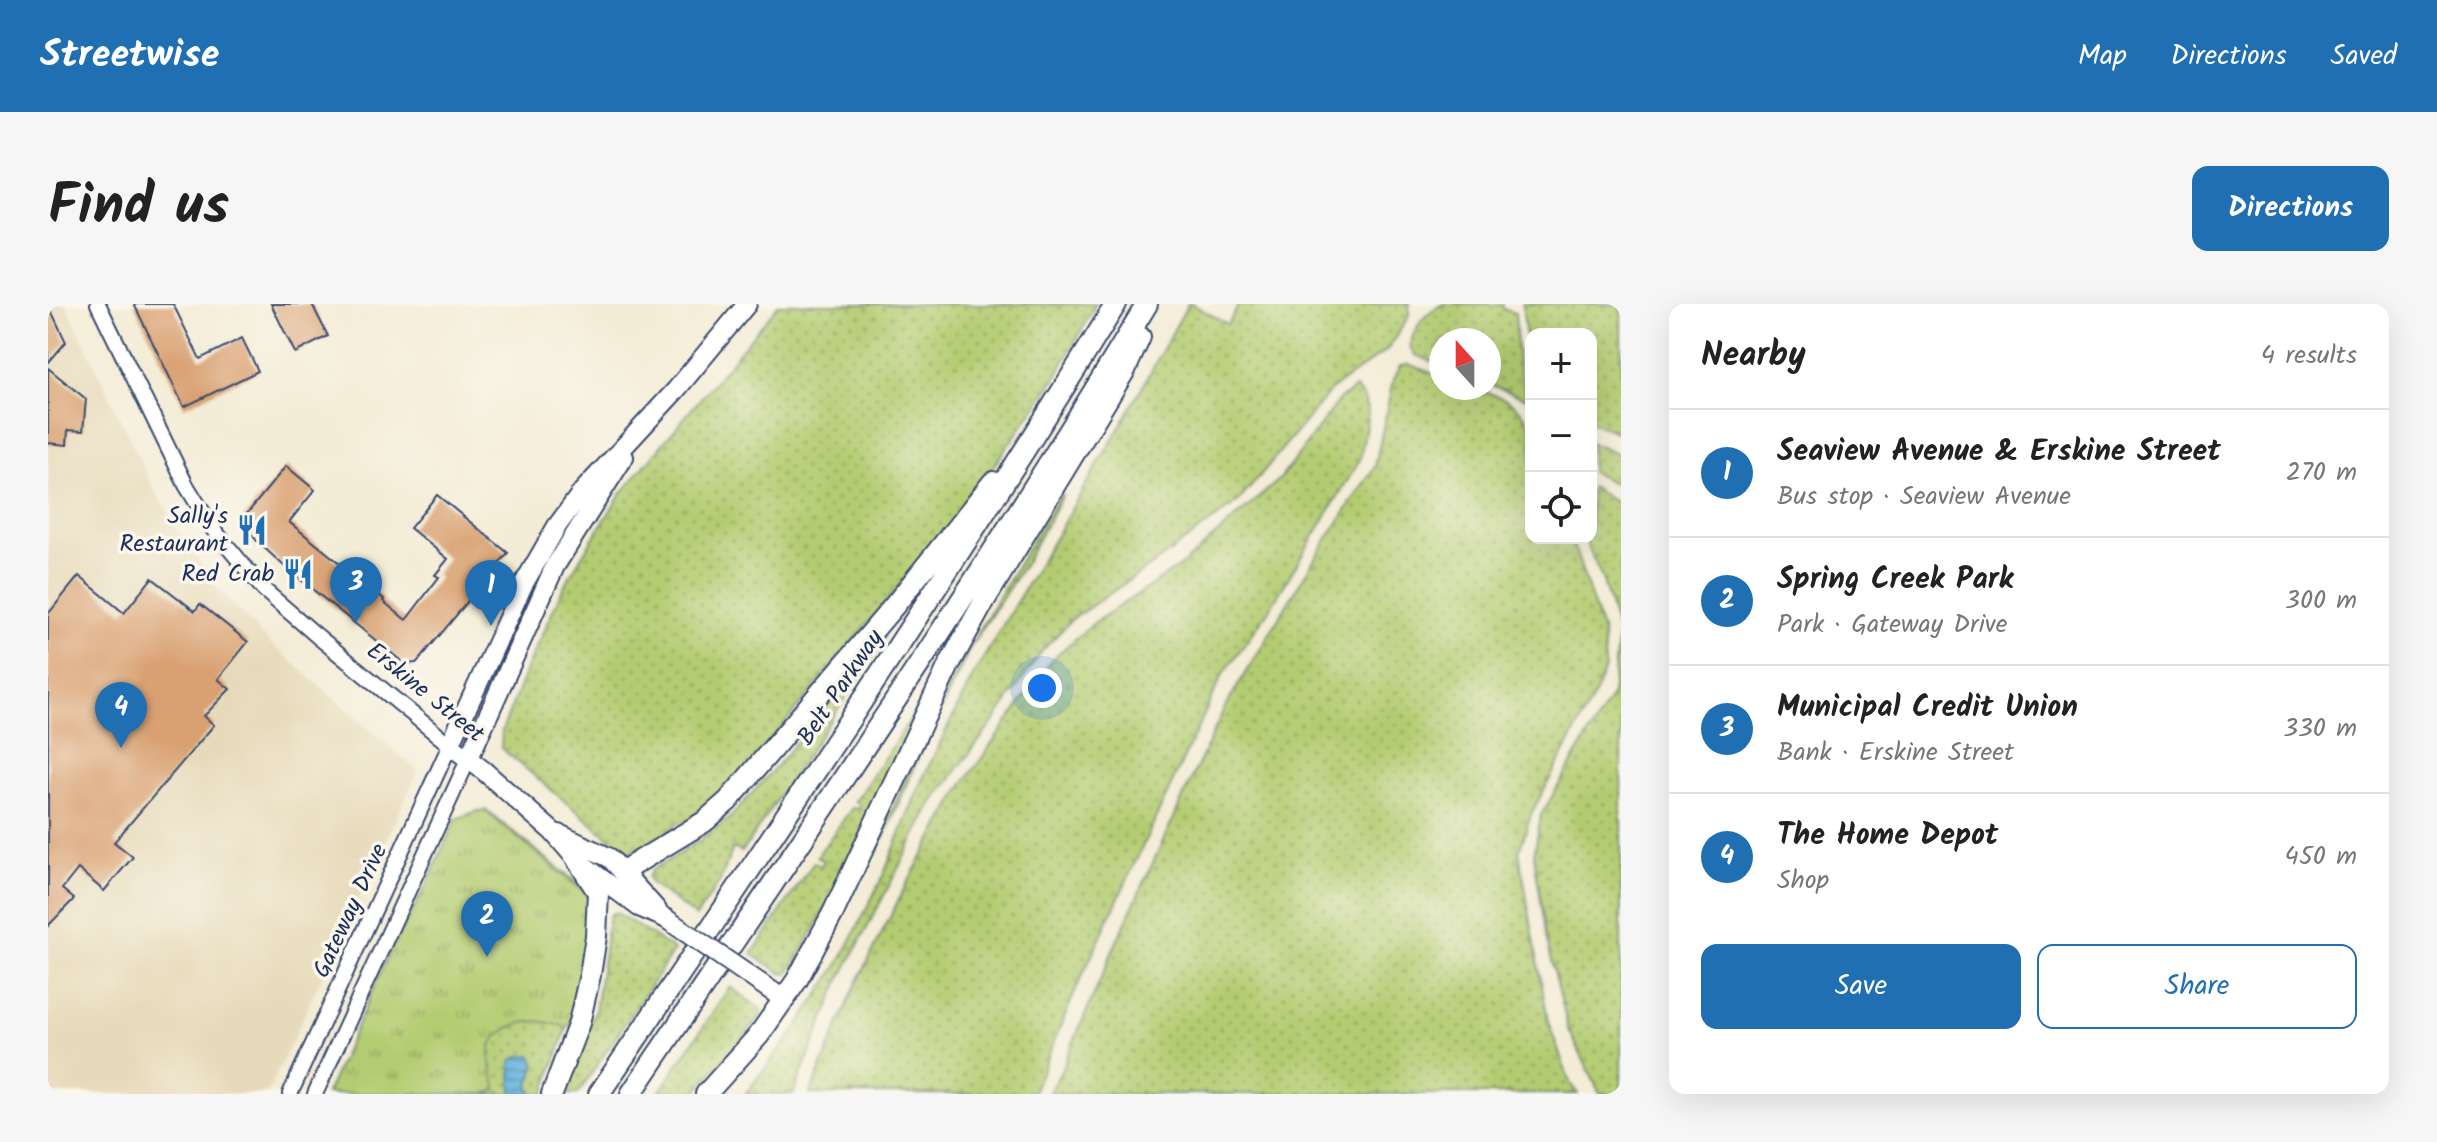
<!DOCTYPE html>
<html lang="en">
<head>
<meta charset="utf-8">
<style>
	body { margin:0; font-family:Kalam,sans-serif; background:#f6f6f6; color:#222 }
	.controls { position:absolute; right:24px; top:24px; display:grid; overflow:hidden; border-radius:16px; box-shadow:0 8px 32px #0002 }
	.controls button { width:72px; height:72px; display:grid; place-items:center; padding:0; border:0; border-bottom:2px solid #e0e0e0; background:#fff; color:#222; font:40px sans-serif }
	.compass { position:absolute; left:1381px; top:24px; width:72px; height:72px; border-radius:50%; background:#fff; box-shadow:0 8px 32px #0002; rotate:339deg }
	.you { position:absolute; left:994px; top:384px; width:28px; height:28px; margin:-20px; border:6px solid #fff; border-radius:50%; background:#1a73e8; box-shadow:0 0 0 12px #1a73e833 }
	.badge { display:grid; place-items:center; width:52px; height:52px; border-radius:50%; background:#1f6fb2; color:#fff; font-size:26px; font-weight:700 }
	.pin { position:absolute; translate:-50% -66px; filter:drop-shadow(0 2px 4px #0008) }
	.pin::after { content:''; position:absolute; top:42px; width:28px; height:24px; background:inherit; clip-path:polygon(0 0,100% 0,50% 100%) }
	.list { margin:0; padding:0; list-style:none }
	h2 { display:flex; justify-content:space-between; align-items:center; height:104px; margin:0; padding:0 32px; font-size:34px }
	h2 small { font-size:26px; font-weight:400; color:#767676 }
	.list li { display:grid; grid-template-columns:52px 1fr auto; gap:24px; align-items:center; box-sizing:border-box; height:128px; padding:0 32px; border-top:2px solid #e0e0e0 }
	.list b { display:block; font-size:30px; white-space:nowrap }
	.list p { margin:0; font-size:26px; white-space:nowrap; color:#767676 }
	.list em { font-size:26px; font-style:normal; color:#767676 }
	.actions { display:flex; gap:16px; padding:24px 32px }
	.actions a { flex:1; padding:18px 0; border:2px solid #1f6fb2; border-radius:16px; text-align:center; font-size:28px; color:#1f6fb2 }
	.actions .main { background:#1f6fb2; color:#fff }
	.icon { flex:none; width:44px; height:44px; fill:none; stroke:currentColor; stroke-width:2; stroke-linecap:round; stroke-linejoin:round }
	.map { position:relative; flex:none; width:1573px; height:790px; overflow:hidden; border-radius:16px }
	header { display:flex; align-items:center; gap:48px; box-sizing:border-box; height:112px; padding:0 40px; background:#1f6fb2; color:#fff }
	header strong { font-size:38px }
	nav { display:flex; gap:44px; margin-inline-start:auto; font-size:28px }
	.intro { display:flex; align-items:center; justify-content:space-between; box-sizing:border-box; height:192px; padding:0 48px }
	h1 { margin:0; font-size:56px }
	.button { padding:20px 36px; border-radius:16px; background:#1f6fb2; color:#fff; font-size:28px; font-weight:700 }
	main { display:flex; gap:48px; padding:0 48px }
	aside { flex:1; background:#fff; border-radius:16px; box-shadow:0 8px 32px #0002 }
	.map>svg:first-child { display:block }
</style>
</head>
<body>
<header>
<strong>Streetwise</strong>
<nav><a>Map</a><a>Directions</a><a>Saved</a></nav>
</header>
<div class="intro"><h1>Find us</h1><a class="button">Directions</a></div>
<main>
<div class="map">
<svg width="1573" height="790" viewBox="0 0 1573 790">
	<defs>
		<pattern id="grass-dots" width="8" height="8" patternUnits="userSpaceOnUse" patternTransform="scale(2)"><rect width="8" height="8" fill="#b3cc71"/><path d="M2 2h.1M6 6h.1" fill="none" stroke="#91a660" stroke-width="1.8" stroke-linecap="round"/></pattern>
		<pattern id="park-tufts" width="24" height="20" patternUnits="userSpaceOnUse" patternTransform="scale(2)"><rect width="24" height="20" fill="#b3cc71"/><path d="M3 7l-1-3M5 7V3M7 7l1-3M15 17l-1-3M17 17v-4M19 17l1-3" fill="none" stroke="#91a660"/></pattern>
		<pattern id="water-rules" width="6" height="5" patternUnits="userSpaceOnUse" patternTransform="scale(2)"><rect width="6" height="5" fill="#60b1db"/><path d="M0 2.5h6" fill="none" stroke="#4e90b5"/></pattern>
	</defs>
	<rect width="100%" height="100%" fill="#fbf7ec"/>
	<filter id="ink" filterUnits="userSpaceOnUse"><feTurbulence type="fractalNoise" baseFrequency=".0125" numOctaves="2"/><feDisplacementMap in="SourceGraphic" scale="16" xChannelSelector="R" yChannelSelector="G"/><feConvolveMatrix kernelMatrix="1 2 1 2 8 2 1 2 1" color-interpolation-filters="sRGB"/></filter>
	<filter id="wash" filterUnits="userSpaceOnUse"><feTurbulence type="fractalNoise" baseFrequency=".006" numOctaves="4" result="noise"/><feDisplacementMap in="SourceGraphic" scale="32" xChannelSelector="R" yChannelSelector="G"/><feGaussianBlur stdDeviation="1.8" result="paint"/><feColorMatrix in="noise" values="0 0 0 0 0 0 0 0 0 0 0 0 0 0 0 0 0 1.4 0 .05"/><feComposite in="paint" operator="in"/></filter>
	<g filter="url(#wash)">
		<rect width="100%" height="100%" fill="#f3ecd6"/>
		<!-- built -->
		<path fill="#e7daba" d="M0,0H18L106,186L163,277L211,329L370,467L219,790H0Z"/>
		<!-- grass -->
		<path fill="url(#grass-dots)" stroke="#677e68" stroke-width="2" d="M731,0H1048L1007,75L915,205L687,479L643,515L630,519L619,529L583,547H577L453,444L454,427L480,361L516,282L538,245L573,190Z
			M1140,0H1144L1180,20L1191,0H1361V12L1339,46L1283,86L1191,197L1110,257L1024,315L994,347L946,417L883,501L793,674L745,790H697L749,724L792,658L835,572L872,480L926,370L1072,123Z
			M1396,0H1455V5L1467,9L1470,59L1479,95L1441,80V36H1393V61L1367,51L1362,43C1364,25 1379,6 1396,0Z
			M1474,0H1573V130L1543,118V30H1483V79Z
			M1360,60L1393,72V84C1426,84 1470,88 1483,124V234H1523L1555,329L1557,364L1549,387L1483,510L1471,548L1500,717L1522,779L1530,790H1000L1012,769L1072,630L1176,405L1267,254L1327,162L1345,76L1352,62Z
			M1307,84L1316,94L1320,109L1312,156L1221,306L1174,372L1029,683L984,790H762L806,685L857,583L916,479L1005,354L1047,318L1134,261L1232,175L1292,95Z
			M1543,139L1573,152V183L1543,168Z
			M1543,183L1573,202V790H1552L1520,724L1499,637L1486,551L1493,511L1564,392L1570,329L1555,277L1536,234H1543Z
			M1011,191H1014L977,259L923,342L873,447L829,549L825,551C849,495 872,437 900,383C935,317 973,254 1011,191Z
			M837,331L835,338L694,548L685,544L672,577L648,613L602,579L600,573L605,565L630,551L679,517L726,465Z
			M882,386L781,599L745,663L740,669L735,670L704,650L766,558L773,562L776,557L769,552L804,504L811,505L812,502L807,497Z
			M438,506L535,584L532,588L536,676L496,790H409L433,516Z
			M565,609H569L626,646L530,790H517L547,707L561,612Z
			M682,683L714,706L713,712L646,790H610Z"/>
		<!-- park -->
		<path fill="url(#park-tufts)" stroke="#677e68" stroke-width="2" d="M429,507H437L543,594L540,635L522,723C499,718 482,713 461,724C454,728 445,734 443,742C440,756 446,772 449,786L436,790H278L345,641L375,588L408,515Z"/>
		<!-- water -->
		<path fill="url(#water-rules)" stroke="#3e709c" stroke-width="2" d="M473,752H484L488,760L481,780L484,790H464L463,757Z"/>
		<g id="blocks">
			<!-- building -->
			<path fill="#d9a172" d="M0,0L18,38L0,59Z
				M86,0H125L152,55L194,34L210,67L136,103Z
				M223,0H264L280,32L247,49Z
				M0,64L38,95L35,127L20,126L19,141L0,139Z
				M238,162L267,186L241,218L336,295L335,297L358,316L391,273L387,271L400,255L362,224L389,191L460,249L372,355L368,359L357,360L237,263L209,237L193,217Z
				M31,272L76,309L104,274L147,307L152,300L200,338L170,375L182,385L156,412L166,421L66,538L85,553L56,587L30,565L14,585L26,595L0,622V310Z"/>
		</g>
	</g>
	<g filter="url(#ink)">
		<use href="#blocks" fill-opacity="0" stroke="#3b4b70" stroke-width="2"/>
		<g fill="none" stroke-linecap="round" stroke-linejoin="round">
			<defs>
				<path id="minor" d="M50,0L138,181L165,225L216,286L268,331L402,441L242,790
					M267,790L420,456"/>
				<path id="major" d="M420,456L507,262L576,153
					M511,530L562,554L609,606
					M617,614L591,603L530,557L505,528L436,467L402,441L475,281L509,222L534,188L628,86L699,0
					M712,679L737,696"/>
				<path id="highway" d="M575,567L656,518L680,497L846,302L945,178
					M504,790L531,719L542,671L548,632L550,588L530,557
					M551,790C727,529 903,268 1068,0
					M583,790C759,529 937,270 1099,0
					M658,790L711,731L749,676L785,609L901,361L938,294L1077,66L1092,33"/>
			</defs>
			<!-- minor casing -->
			<use href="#minor" stroke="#3b4b70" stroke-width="18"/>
			<!-- major casing -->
			<use href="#major" stroke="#3b4b70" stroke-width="22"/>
			<!-- highway casing -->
			<use href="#highway" stroke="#3b4b70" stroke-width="24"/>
			<!-- minor -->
			<use href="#minor" stroke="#fff" stroke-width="14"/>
			<!-- major -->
			<use href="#major" stroke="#fff" stroke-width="18"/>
			<!-- highway -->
			<use href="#highway" stroke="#fff" stroke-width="20"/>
			<defs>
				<path id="major-bridge" d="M617,614L712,679"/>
			</defs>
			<!-- major-bridge casing -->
			<use href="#major-bridge" stroke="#3b4b70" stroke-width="22" stroke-linecap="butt"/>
			<!-- major-bridge -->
			<use href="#major-bridge" stroke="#fff" stroke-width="18"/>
		</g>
	</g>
	<!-- icons -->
	<defs>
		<symbol id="restaurant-bare" viewBox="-9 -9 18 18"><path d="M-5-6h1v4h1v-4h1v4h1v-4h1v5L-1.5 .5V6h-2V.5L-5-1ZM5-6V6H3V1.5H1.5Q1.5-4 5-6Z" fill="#1f6fb2" stroke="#fbf7ec" stroke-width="2.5" paint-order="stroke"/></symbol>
	</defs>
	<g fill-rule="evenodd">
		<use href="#restaurant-bare" x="182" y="204" width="44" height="44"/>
		<use href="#restaurant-bare" x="228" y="248" width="44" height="44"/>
	</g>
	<g text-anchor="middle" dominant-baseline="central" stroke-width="7" stroke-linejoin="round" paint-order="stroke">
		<!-- poi labels -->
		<g font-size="24" fill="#1b2f5e" stroke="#fbf7ec" text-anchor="end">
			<text x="180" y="212">Sally's<tspan x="180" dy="28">Restaurant</tspan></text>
			<text x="226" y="270">Red Crab</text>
		</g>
		<!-- street labels -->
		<g font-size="24" fill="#1b2f5e" stroke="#fbf7ec">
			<text transform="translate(793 384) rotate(-56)">Belt Parkway</text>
			<text transform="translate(377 389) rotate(39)">Erskine Street</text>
			<text transform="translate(303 607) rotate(-65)">Gateway Drive</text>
		</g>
	</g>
</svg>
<div class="controls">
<button>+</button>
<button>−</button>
<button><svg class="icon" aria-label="locate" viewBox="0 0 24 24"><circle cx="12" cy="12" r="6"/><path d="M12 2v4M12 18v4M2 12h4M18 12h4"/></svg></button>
</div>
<svg class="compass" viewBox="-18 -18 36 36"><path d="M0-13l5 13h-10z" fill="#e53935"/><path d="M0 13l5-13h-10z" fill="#767676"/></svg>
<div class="you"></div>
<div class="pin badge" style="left:443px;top:322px">1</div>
<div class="pin badge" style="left:439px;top:653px">2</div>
<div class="pin badge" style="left:308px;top:319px">3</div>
<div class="pin badge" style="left:73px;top:444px">4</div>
</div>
<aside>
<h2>Nearby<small>4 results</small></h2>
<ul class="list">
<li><span class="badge">1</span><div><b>Seaview Avenue &amp; Erskine Street</b><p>Bus stop · Seaview Avenue</p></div><em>270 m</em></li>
<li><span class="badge">2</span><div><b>Spring Creek Park</b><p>Park · Gateway Drive</p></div><em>300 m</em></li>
<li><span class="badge">3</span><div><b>Municipal Credit Union</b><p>Bank · Erskine Street</p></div><em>330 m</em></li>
<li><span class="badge">4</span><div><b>The Home Depot</b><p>Shop</p></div><em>450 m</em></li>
</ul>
<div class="actions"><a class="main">Save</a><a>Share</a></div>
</aside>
</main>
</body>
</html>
